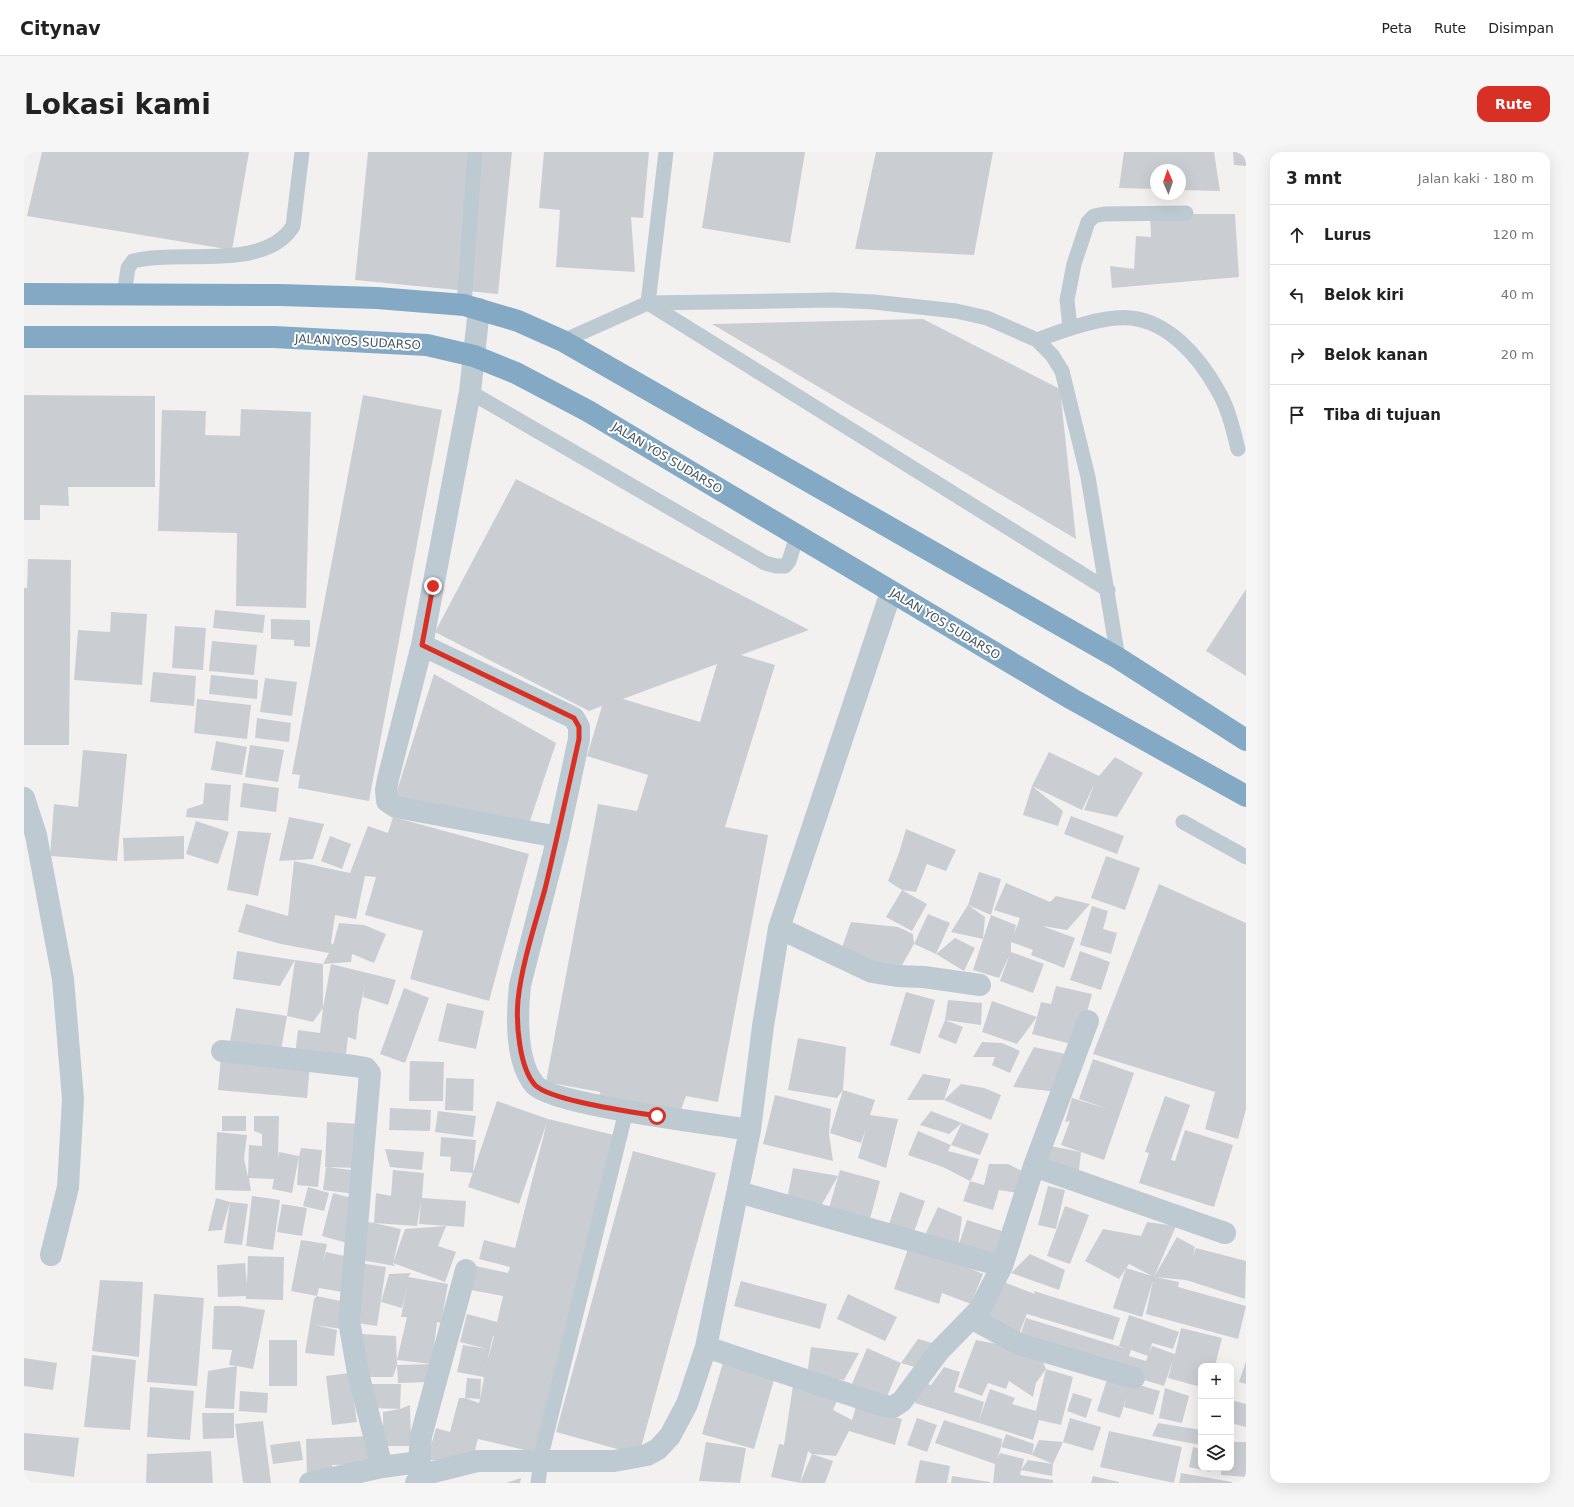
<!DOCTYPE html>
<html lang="id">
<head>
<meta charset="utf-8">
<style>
	body { margin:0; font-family:"DejaVu Sans",sans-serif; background:#f6f6f6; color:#222 }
	.controls { position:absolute; right:12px; bottom:12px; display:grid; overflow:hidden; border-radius:8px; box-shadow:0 4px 16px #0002 }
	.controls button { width:36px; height:36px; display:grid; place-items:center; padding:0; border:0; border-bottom:1px solid #e0e0e0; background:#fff; color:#222; font:20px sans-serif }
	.compass { position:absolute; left:1126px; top:12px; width:36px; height:36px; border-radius:50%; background:#fff; box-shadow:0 4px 16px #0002; rotate:358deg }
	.stop { position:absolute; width:12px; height:12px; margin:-9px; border:3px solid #d93025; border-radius:50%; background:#fff }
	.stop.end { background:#d93025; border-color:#fff; box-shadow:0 1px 4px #0008 }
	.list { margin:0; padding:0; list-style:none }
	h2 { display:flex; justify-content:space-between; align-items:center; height:52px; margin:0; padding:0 16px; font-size:17px }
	h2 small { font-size:13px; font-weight:400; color:#767676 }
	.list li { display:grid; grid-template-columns:26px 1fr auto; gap:12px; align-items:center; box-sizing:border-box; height:60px; padding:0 16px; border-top:1px solid #e0e0e0 }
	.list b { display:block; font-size:15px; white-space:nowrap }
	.list em { font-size:13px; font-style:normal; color:#767676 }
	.icon { flex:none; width:22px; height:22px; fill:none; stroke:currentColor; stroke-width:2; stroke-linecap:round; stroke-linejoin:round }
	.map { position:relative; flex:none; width:1222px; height:1331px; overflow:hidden; border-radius:12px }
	header { display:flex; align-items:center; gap:24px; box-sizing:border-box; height:56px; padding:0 20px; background:#fff; border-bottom:1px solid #e0e0e0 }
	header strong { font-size:19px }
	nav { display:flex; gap:22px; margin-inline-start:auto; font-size:14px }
	.intro { display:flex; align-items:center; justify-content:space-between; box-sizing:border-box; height:96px; padding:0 24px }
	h1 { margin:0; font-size:28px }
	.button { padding:10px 18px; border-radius:12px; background:#d93025; color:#fff; font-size:14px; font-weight:700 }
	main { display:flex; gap:24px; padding:0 24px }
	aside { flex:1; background:#fff; border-radius:12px; box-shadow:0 4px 16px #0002 }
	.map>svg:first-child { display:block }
</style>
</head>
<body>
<header>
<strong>Citynav</strong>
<nav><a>Peta</a><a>Rute</a><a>Disimpan</a></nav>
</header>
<div class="intro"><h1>Lokasi kami</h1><a class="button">Rute</a></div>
<main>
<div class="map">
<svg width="1222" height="1331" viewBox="0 0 1222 1331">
	<rect width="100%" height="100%" fill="#f3f0f0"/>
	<!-- building -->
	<path fill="#caced3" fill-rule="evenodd" d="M18,0H225L208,98L3,64Z
		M344,0H488L474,142L331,128Z
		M520,0H625L619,66L607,65L611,120L532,115L536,58L515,56Z
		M690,0H781L766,91L678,76Z
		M852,0H969L950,103L831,97Z
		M1100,0H1190L1196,39L1156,38V18H1132V37L1095,36Z
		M1209,0H1222V14L1210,13Z
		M1126,62H1211L1215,125L1088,136L1086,114L1110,117L1112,84L1127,85Z
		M899,167L1036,237L1052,387L688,172Z
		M0,243L131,244V335H44L45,354L16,353V368H0Z
		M339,243L418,258L345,649L274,636L276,623L268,622Z
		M217,257L287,260L282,456L212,454L213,381L134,379L138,258L182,259L181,283L216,284Z
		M492,327L785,478L717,503L751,513L701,675L744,683L694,950L662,944L655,963L575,951L576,940L522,930L574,652L613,659L624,623L563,604L578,554L565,559L411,480ZM693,512L676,570L599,547Z
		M4,407L47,408L45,593H0V436H3Z
		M1222,437V524L1182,499Z
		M191,458L241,463L239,481L189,476Z
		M87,460L123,462L118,533L50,528L54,478L86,480Z
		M247,467L286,468V495L270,494V488L247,487Z
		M151,474L182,476L179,518L148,516Z
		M188,489L233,493L230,523L185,519Z
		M129,520L172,524L170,554L126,550Z
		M410,522L532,591L506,669L371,645Z
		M187,523L234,528L233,547L185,542Z
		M241,526L273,530L268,564L236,560Z
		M173,547L227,553L223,587L170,581Z
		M233,566L267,571L265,590L231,586Z
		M192,589L223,595L218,623L187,618Z
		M226,593L260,598L254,630L221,625Z
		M59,598L103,602L93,709L26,704L30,652L54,655Z
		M1025,600L1075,624L1091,605L1119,621L1093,665L1060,658L1071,631L1058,658L1008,634Z
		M181,631L207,633L204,669L162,665L163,657L179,652Z
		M219,631L255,636L252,660L216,655Z
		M1008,634L1039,659L1034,674L999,663Z
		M1047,664L1100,684L1093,702L1040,682Z
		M265,665L300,672L289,707L255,709Z
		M369,665L505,702L465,849L386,827L399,779L341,763L352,725L341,724L332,767L311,763L307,791L309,793L315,771L340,773L362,782L350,811L328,802L327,810L299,812V856L307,812L372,828L364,853L339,845L341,833L335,860L332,888L324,885L321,910L271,903L274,878L296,881L299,856L289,870L263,864L271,808L299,812L305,801L257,792L214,780L222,752L264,764L270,709L326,721L344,674L364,681Z
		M172,669L205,680L194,712L162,702Z
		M882,677L932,698L922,719L903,712L892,740L878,738L903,752L888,779L862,765L878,738L864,729L875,701Z
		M214,679L247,681L234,744L203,738Z
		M160,684V707L100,709L99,686Z
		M306,684L327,692L318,717L297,709Z
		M1082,704L1116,716L1101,758L1067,746Z
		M955,720L977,727L967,763L944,753Z
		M982,731L1026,750L1032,744L1066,752L1043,778L1018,774L1051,786L1040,816L1007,803L1009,798L987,790V800L1020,812L1009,841L976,829L986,802L975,826L949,818L967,763L992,773L990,782L996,766L970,758Z
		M1135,732L1222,771V957L1214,987L1181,977L1191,940L1069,902Z
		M944,753L961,765L959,787L927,780Z
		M1068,754L1084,759L1079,777L1093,781L1087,802L1056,793Z
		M904,762L926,771L912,802L890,792Z
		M827,770L874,775L889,782L890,792L874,820L817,798Z
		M931,786L951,796L940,819L912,802Z
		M213,799L271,808L256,834L209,827Z
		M1056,799L1086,810L1077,838L1046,828Z
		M1032,834L1068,842L1062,864L1051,893L1008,882L1013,865L993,892L958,880L968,849L1013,865L1017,850L1027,852Z
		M380,836L405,846L381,911L356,902Z
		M882,840L911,848L896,902L866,893Z
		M924,848L958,851L957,873L921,868Z
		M423,851L460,859L452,897L414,889Z
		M212,856L263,864L256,904L205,896Z
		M921,868L939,875L932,892L914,885Z
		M774,886L822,895L819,938L813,946L764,938Z
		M958,890L978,891L996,899L986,921L968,913L971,905H949Z
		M1010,895L1046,903L1034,940L989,935Z
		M197,904L286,912L283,946L194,938Z
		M1069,907L1110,921L1080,1008L1037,993L1046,969L1041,970L1048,946L1084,957L1055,947Z
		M386,909L420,910L419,949H385Z
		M899,922L927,927L920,948H883Z
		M422,926L450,927L449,959L421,958Z
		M937,932L960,936L977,943L967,968L920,948Z
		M819,938L851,948L846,963L874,967L862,1016L834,1006L842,977L837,991L806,981Z
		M751,943L807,957L805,982L809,1009L739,992Z
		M1141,944L1166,953L1147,1008L1151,1009L1161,978L1209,993L1190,1055L1115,1031L1125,1001L1121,1000Z
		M473,949L524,967L590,983L513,1301L454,1287L448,1309L403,1308L412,1276L426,1280L435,1246H441L443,1226L457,1227L456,1247L441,1246L455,1251L456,1247L460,1225L433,1220L439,1193L463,1197L436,1190L443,1162L473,1170L479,1144L447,1138L452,1114L484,1121L486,1115L455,1107L460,1088L491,1096L523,970L495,1052L444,1035ZM469,1184H470L463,1211L466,1197Z
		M366,956L407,958L406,979L365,978Z
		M414,959L452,964L449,985L411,980Z
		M907,959L938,971L965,982L956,1003L927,993L938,971L925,982L896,973Z
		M198,964H222V979H198Z
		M230,964H255L254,1007L255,1000L275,1004L277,996L298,998L294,1035L273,1033L275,1004L268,1041L248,1037L250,1027L225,1026L227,1039L191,1038L193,980L223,983L220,1006L224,1025L225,993L238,994V982L230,979Z
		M303,970L335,972L333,1016L301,1015Z
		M894,979L927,993L924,999L955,1007L949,1024L946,1029L919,1015L884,1003Z
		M417,985L452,988L449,1021L426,1019L427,1005L416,1004Z
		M1026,994L1057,1000L1054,1027L1017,1016Z
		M361,997L400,1000L398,1018L366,1015Z
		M609,999L692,1021L615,1303L532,1280Z
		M965,1012H984L1002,1021L994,1041L975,1038L969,1058L939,1049L946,1029L960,1033Z
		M302,1015L335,1019L332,1042L299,1038Z
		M769,1016L814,1024L797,1054L763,1048Z
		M369,1018L400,1021L398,1046L442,1049L440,1075L395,1072L397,1049L393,1074L350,1071L377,1077L369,1111L381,1077L422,1074L414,1094L432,1100L421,1130L369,1111L371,1114L337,1108L344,1070L350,1071L352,1041L367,1044Z
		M816,1018L856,1029L846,1067L805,1056Z
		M1024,1034L1041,1038L1032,1077L1014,1073Z
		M284,1035L305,1041L300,1059L279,1054Z
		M876,1040L901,1049L890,1080L865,1072Z
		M309,1041L334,1048L323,1091L298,1084Z
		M228,1044L256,1048L249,1098L222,1094Z
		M192,1046L206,1050L198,1078L184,1079Z
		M206,1050L224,1052L218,1093L200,1091Z
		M258,1052L283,1056L278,1084L253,1080Z
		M1041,1054L1065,1063L1046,1112L1023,1104Z
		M914,1055L938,1065L934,1095L943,1068L984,1081L968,1105L934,1095L902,1081Z
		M1123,1070L1152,1074L1130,1125L1153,1085L1171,1095L1169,1104L1172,1096L1222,1109L1221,1147L1162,1128L1130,1125L1105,1112L1095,1127L1061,1109L1079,1077L1117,1084Z
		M277,1088L303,1092L299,1111L302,1100L325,1105L318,1140L295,1136L293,1144L267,1139Z
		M885,1094L929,1109L959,1122L947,1152L918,1141L915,1152L870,1137Z
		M1006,1102L1041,1118L1035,1138L987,1121Z
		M224,1104L260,1105L259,1148L222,1147V1144L194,1145L193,1113L221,1111L223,1133Z
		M335,1111L362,1115L353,1174L326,1170Z
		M1102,1116L1131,1125L1155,1130L1154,1135L1222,1154L1214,1187L1122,1162L1129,1128L1118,1165L1089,1156Z
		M387,1121L384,1125L424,1132L417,1171L413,1170L408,1212L373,1208L383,1165H377L383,1134L378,1156L357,1150L365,1122Z
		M76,1128L119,1130L115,1205L68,1199Z
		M717,1129L803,1152L796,1177L710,1154Z
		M977,1129L1011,1142L1010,1139L1096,1166L1089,1188L1003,1162L992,1189L960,1172Z
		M130,1142L180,1146L173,1234L123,1230Z
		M824,1142L873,1165L861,1189L813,1167Z
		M293,1144L321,1150L318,1177L291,1173L313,1178L310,1204L281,1201L290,1147Z
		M190,1154H216L241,1158L229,1217L213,1214L210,1257L181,1256L184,1219L213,1214L205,1213L208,1198L188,1197Z
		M1105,1163L1155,1180L1149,1197L1128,1191L1125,1202L1128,1194L1151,1202L1157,1176L1198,1186L1191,1214H1177V1235L1144,1226L1149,1208L1140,1234L994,1190L1002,1166L1103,1197L1095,1194ZM1107,1198L1124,1204L1122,1209L1105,1204Z
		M338,1182L372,1184L373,1213L369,1225H337Z
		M894,1187L908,1191L894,1216L877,1211L862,1247L828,1232L843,1196L877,1211Z
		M245,1188H273V1234H245Z
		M952,1188L990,1195L1019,1210L1022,1217L1049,1225L1037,1273L1015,1268L1009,1288L891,1251L897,1230L907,1233L920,1215L936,1220L930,1240L960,1250L955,1268L966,1237L991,1246L988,1252L1012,1259L1022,1217L1012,1231L1009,1245L985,1229L982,1237L964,1231L958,1244L934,1235Z
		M787,1195L835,1201L820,1228L783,1223Z
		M68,1203L112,1208L106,1278L60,1275Z
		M0,1206L33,1211L29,1238L0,1234Z
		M700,1207L752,1221L730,1297L678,1282Z
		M1222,1209V1232L1215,1230Z
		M408,1212V1230L374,1231L373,1213Z
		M326,1221L333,1270L308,1273L302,1224Z
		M1084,1224L1136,1239L1129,1263L1100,1255L1103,1244L1096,1266L1073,1259Z
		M770,1227L813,1249L809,1258L828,1268L832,1254L878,1267L871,1293L825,1279L812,1304L788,1302L809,1309L801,1331H776L788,1302L784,1299L776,1331L747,1325L755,1292L760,1293Z
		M348,1232H377L376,1257L386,1253L387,1294H359V1260L376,1257L347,1256Z
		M126,1235L170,1239L166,1288L123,1285Z
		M1141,1236L1165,1244L1158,1271L1135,1266Z
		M216,1239L244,1241L243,1261L215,1259Z
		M1049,1241L1068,1247L1062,1266L1043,1259Z
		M1207,1248L1222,1252V1275L1207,1271Z
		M178,1261H210V1286L179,1287Z
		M893,1266L913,1273L903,1300L883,1293Z
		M1046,1266L1077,1275L1069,1299L1039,1290Z
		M920,1268L978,1287L977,1295L973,1307L976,1301L1000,1307L996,1323L1029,1328V1331H969L971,1312L911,1291Z
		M239,1269L247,1331H219L211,1272Z
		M1134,1271L1177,1278V1293L1128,1284Z
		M1085,1279L1158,1295L1150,1331L1076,1315Z
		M0,1281L55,1286L50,1325L0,1318Z
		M982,1282L1010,1292L1008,1303L977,1295Z
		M346,1284L347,1312L308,1313L309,1325L283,1327L282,1287Z
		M1015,1288L1039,1290L1029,1312L1008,1303Z
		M276,1289L279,1308L249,1312L246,1293Z
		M682,1290L722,1296L716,1331L675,1329Z
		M1207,1290H1222V1325L1197,1323V1316H1207Z
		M1169,1295L1177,1297V1316H1186V1320L1165,1315Z
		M187,1299L189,1331H122L123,1302Z
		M896,1308L926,1314L923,1331H891Z
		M1004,1308L1029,1312L1028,1324L997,1318Z
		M1157,1321L1208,1330V1331H1155Z
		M928,1324L966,1330V1331H927Z
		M1069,1324L1095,1330V1331H1067Z
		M497,1326L496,1331H482Z"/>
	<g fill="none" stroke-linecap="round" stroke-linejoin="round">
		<!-- lane -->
		<path stroke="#bdcad1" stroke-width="15" d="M642,0L624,151L1084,438
			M100,143L104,116L109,109C155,97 241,120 269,74L278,0
			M440,153L451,0
			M1046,175L1043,148L1050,112L1064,70L1070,64L1080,62L1162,61
			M1013,188C1039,178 1080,163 1107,166C1145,170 1175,205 1193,237C1204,255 1209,277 1214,297
			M539,189L624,151L810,148L850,150L932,159L963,166L1013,188L1028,203L1038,219L1064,325L1094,506
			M446,240L741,411L752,414H761L765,409L773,384
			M1159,670L1222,705
			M514,1331L518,1300L602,959"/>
		<!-- street -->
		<path stroke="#bdcad1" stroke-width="22" d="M455,157L446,240L398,493L364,627L362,638L363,649L372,655L534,685L496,833C493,861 491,910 511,933C529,953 691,972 726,978
			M398,493L550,566L555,575V587L534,685
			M0,646L12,683L39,827L49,947L44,1035L27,1103
			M755,776L848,820L873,824L900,825L956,833
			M198,899L330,914L342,916L346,921L325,1169L334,1221L358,1315
			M1010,1014L1201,1081
			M714,1040L978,1114
			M947,1166L995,1192L1110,1226
			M682,1195L857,1253L869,1255L878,1249L915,1199L956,1157L978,1114L1010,1014L1064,869
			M402,1322L395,1310L397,1284L442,1118
			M286,1331L358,1315L395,1310
			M392,1331L402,1322L453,1309H590L623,1303L634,1297L646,1284L663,1252L682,1195L726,978L739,874L755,776L867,440"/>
		<!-- highway -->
		<path stroke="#83a9c4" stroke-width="22" d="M0,142L256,143L353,146L440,153L494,169L539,189L1094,506L1222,588
			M0,185H250L403,193L450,204L492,221L564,259L1048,547L1222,644"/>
	</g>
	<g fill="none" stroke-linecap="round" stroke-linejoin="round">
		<!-- route -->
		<path stroke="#d93025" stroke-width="5" d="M409,434L398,493L550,566L555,575V587C544,637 533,687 521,737C511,773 498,811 494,848C492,871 495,915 511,933C527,949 609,960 633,964"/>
	</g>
	<g text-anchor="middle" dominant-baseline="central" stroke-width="4" stroke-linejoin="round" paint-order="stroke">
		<!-- street labels -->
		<g font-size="12" fill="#465660" stroke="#fff">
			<text transform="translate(334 190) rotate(3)">JALAN YOS SUDARSO</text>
			<text transform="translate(643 306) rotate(31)">JALAN YOS SUDARSO</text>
			<text transform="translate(921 472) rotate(31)">JALAN YOS SUDARSO</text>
		</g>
	</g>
</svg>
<div class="controls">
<button>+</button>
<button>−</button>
<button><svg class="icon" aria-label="layers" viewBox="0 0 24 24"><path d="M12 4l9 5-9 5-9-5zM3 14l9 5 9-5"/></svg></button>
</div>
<svg class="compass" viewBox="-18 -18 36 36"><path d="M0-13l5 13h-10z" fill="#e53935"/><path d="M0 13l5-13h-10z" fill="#767676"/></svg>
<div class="stop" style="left:633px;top:964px"></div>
<div class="stop end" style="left:409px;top:434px"></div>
</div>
<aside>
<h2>3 mnt<small>Jalan kaki · 180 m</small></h2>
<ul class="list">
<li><svg class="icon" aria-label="ahead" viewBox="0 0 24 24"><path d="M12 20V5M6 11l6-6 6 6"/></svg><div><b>Lurus</b></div><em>120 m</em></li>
<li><svg class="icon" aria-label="left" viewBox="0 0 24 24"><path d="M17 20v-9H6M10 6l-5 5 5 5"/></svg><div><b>Belok kiri</b></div><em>40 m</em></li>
<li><svg class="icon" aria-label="right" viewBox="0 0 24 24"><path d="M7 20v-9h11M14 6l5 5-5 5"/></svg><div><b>Belok kanan</b></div><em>20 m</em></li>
<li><svg class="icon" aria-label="arrive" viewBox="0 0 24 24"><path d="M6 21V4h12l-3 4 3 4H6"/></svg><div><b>Tiba di tujuan</b></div></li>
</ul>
</aside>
</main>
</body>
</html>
